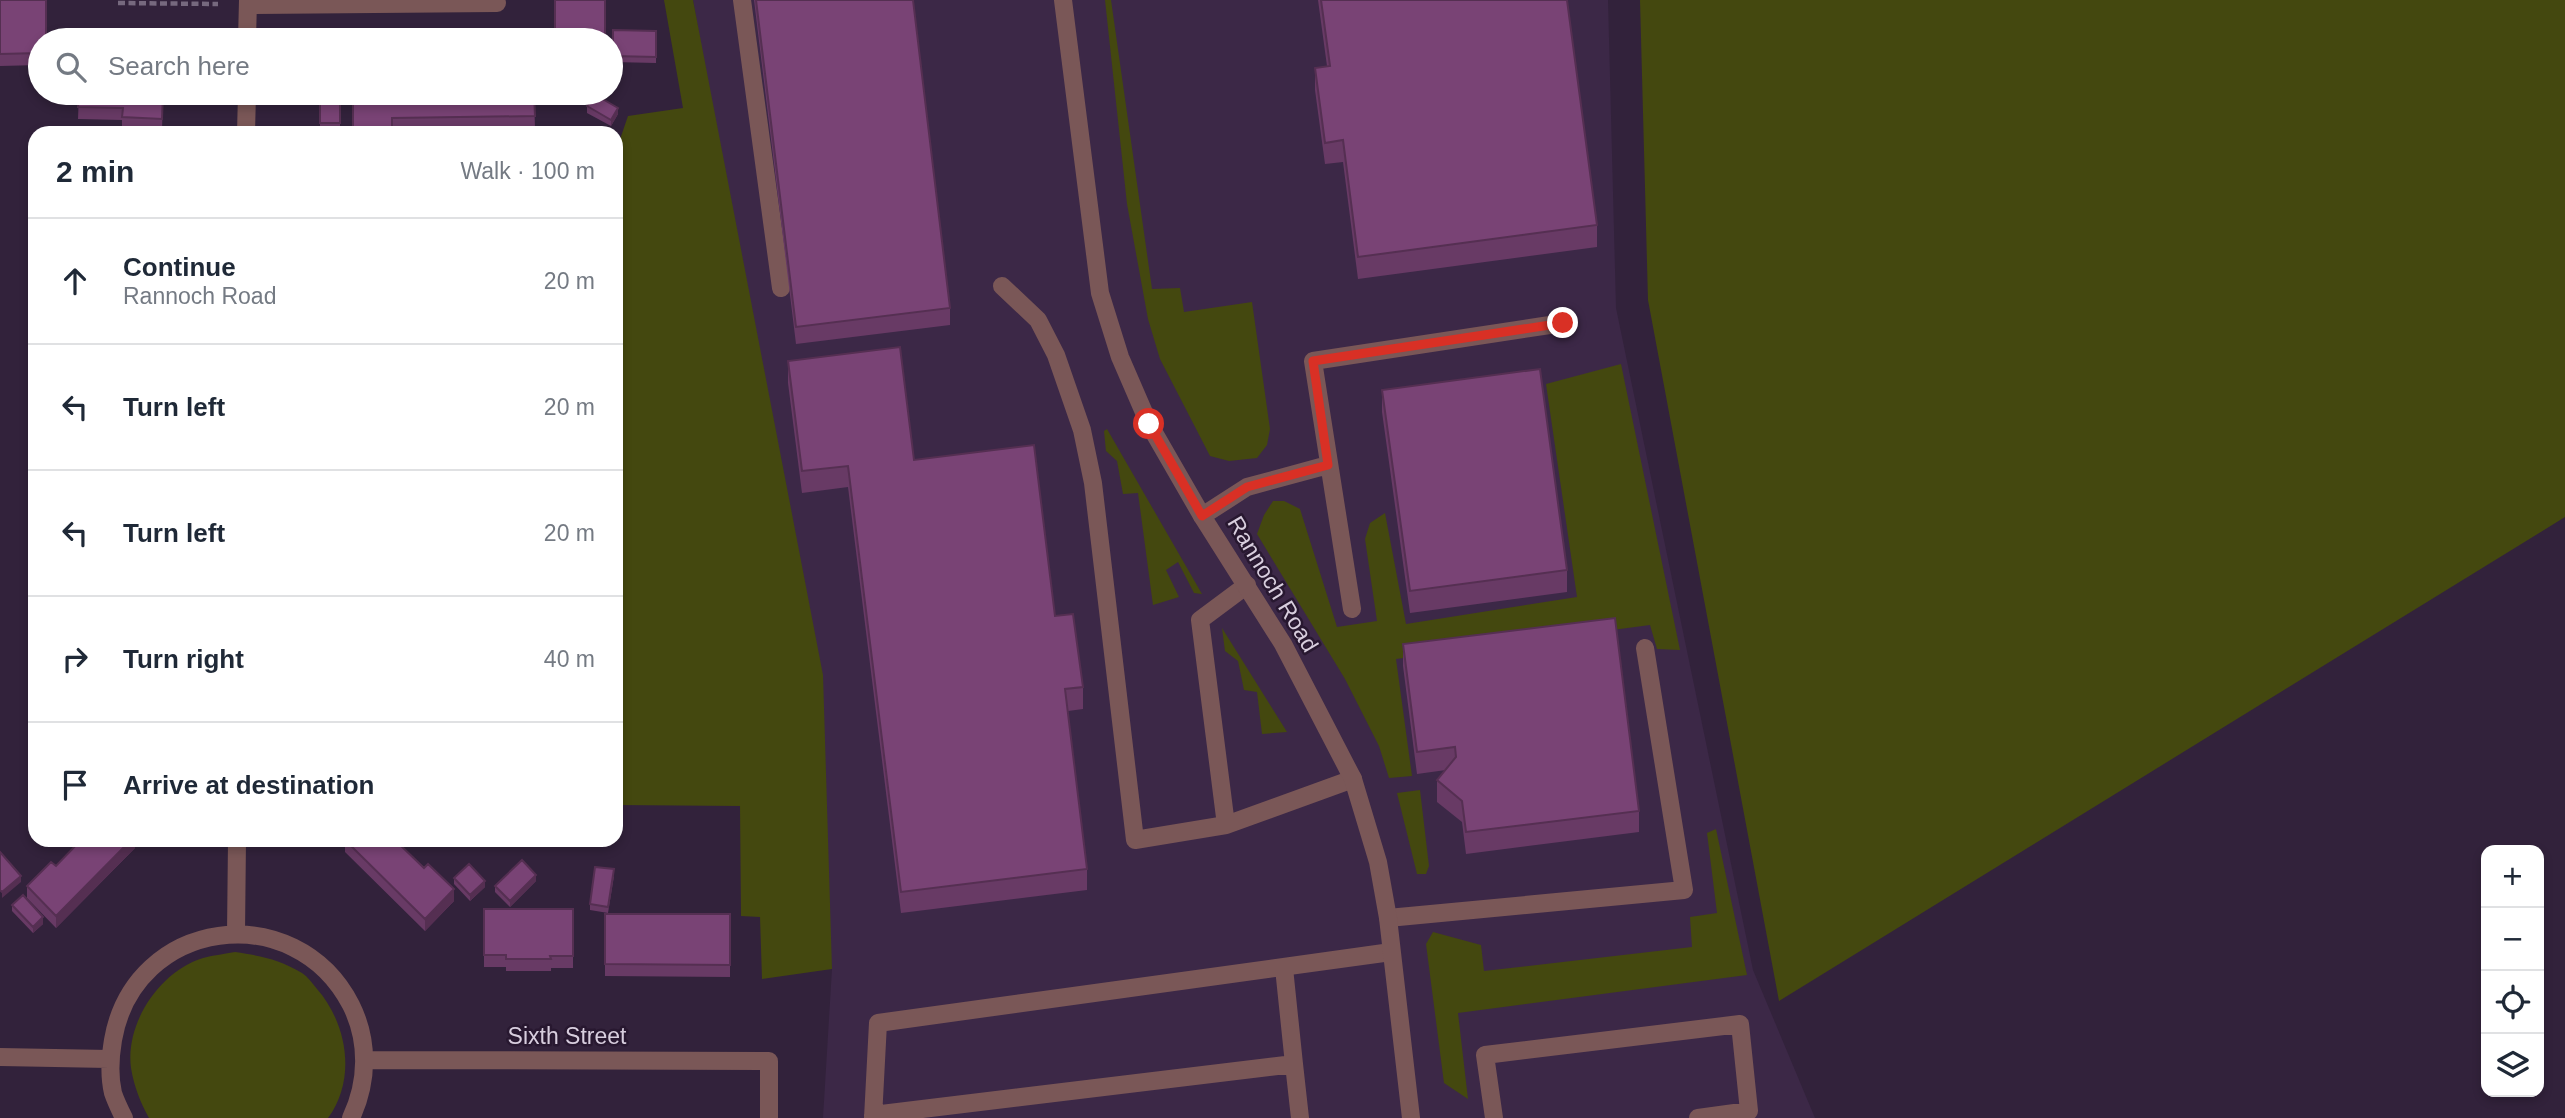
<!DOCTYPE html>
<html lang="en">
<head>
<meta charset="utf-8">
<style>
	body { margin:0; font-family:Arial,sans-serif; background:#f2f2f3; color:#1f2937 }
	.controls { position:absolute; right:21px; bottom:21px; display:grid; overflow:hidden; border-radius:14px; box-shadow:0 4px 10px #0003 }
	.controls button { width:63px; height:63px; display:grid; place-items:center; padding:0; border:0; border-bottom:2px solid #e0e1e3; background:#fff; color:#1f2937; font:35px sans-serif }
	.stop { position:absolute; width:21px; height:21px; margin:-16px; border:5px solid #d93025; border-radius:50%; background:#fff }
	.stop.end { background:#d93025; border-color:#fff; box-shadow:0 2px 7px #0008 }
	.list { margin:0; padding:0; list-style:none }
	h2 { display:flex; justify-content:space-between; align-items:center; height:91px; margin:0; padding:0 28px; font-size:30px }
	h2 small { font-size:23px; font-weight:400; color:#747a83 }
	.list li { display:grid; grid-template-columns:46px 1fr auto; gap:21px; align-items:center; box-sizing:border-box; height:126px; padding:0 28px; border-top:2px solid #e0e1e3 }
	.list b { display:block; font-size:26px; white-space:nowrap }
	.list p { margin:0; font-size:23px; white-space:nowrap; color:#747a83 }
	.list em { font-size:23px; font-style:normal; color:#747a83 }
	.icon { flex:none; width:38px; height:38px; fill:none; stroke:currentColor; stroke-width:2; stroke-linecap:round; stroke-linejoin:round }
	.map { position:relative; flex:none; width:2565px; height:1118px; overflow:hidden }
	.search { position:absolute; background:#fff; box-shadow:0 4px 10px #0003; left:28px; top:28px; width:595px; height:77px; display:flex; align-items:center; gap:18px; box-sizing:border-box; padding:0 24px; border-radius:38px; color:#747a83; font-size:26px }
	.panel { position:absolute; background:#fff; box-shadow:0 4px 10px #0003; left:28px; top:126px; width:595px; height:721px; border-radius:21px }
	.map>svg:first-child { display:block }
</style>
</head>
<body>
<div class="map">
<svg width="2565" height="1118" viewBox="0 0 2565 1118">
	<rect width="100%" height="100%" fill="#32223b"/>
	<!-- built -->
	<path fill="#3c2847" d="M693,0H1608L1616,308L1753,970L1815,1118H823L832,969L712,107Z"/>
	<!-- green -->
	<path fill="#44480f" d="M664,0H693L823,675L832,969L762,979L760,917L741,916L740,806L616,805V151L628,116L683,108Z
		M1105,0H1111L1152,289L1180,288L1184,312L1252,302L1270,429L1267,445L1257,458L1229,461L1210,456L1160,359L1148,319L1127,204Z
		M1640,0H2565V517L1779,1001L1648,300Z
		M1621,364L1680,650L1657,649L1650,625L1396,659L1412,776L1389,778L1379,746L1345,679L1257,534L1264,515L1273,501H1284L1300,509L1337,627L1377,621L1365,539L1370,523L1385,513L1406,624L1577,597L1546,384Z
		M1107,429L1202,594L1194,593L1178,562L1166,570L1179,597L1153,605L1138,493L1123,494L1117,461L1106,451L1104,431Z
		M1222,628L1287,732L1262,734L1257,692L1244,690L1238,661L1225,651Z
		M1420,790L1429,866L1426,874H1417L1397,793Z
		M1716,829L1747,975L1458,1013L1468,1099L1444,1083L1426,944L1433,932L1481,945L1484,971L1692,947L1690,917L1717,913L1707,833Z
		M235,952C261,956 279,959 302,973C308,977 312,983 317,989C347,1023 357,1079 328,1118H149C140,1102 134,1086 131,1068C125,1023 160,971 203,958C214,955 225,954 235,952Z"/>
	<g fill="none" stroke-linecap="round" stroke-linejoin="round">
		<!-- path -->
		<path stroke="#76697e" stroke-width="4.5" stroke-dasharray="7 3.5" stroke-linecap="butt" d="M118,3L218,4"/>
		<!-- service -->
		<path stroke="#7a5757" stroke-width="18" d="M742,0L781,288
			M1002,286L1038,320L1056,355L1082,430L1093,483L1135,840L1226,825L1353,779
			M1202,516L1247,487L1328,465
			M1352,609L1313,361L1563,323
			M1226,825L1200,620L1247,585
			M1388,918L1684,890L1645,648
			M1294,1064L1300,1118
			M873,1115L1294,1064L1284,968
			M873,1118L878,1023L1391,952
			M1494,1118L1485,1055L1740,1024L1749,1111L1698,1118"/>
		<!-- minor -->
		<path stroke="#7a5757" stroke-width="18" d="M248,5L497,3
			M247,40L248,0
			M246,133L247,93
			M236,933L237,840
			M0,1057L109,1059
			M366,1060L769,1061V1118
			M124,1118C120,1110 116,1102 113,1093C109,1076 110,1058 113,1040C134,918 295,896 351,1005C369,1041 368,1082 351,1118"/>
		<!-- tertiary -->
		<path stroke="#7a5757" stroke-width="18" d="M1063,0L1100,293L1120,357L1149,424L1202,516L1283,644L1353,779L1378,862L1388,918L1411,1118"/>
	</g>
	<!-- wall -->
	<path fill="#683a65" d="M0,0L40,40V65L0,66Z
		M754,0H913L950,308V325L796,344Z
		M1318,0H1567L1597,225V247L1358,279L1343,162L1325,164L1315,90V68L1327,66Z
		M613,30L656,31V63L613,62Z
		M79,93H163L162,131L122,130V120L78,119Z
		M320,93H340V129H320Z
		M353,93H534L535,129L392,130V133H353Z
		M587,106L618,114L611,126L587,113Z
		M788,361L914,460L1055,616L1083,687V709L1068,711L1087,869V890L901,913L848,487L802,493L788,383Z
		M1382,390L1567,570V592L1410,613L1382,412Z
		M1403,644L1639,811V832L1466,854L1462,822L1437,802V780L1446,770L1417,774L1403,666Z
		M135,840V848L56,928L27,898V886L56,866Z
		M345,840H398V843L454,901L425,931L345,852Z
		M614,876L608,913L590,910V904Z
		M454,878L485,887L470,901L454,884Z
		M536,881L510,907L495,892V886Z
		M12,905L43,924L33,933L12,911Z
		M484,909H573V968H551V971H506V967H484Z
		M605,914H730V977L605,976Z"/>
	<!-- shaded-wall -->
	<path fill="#552f52" d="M618,108V114L611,126V120Z
		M131,840H135V848L56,928V916Z
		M536,875V881L510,907V901Z
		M21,876V882L2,898V892Z
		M485,881V887L470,901V895Z
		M454,889V901L425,931V919Z
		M43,917V924L33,933V927Z"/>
	<!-- building -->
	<path fill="#794375" stroke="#552f52" stroke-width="2" d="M0,0H46V40H40V53L0,54Z
		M555,0H605V40H555Z
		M756,0H913L950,308L796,327Z
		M1321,0H1567L1597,225L1358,257L1343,140L1325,143L1315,68L1330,66Z
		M613,30L656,31V57L613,56Z
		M79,93H163L162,119L122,117L123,108L78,107Z
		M320,93H340V123H320Z
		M353,93H534L535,116L392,118V128H353Z
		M594,94L618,108L611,120L587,106Z
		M900,347L914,460L1034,445L1055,616L1073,614L1083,687L1065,689L1087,869L901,892L848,466L802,471L788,361Z
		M1540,369L1567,570L1410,591L1382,390Z
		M1615,618L1639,811L1466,832L1462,801L1437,780L1456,757L1455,747L1417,752L1403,644Z
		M81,840H131L56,916L27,886L51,862L56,866Z
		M345,840H395L424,868L428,864L454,889L425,919Z
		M0,852L21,876L2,892L0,890Z
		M522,860L536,875L510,901L495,886Z
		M469,864L485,881L470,895L454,878Z
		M595,867L614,869L608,907L590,904Z
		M23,895L43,917L33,927L12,905Z
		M484,909H573V956H550L551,959H506V955H484Z
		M605,914H730V965L605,964Z"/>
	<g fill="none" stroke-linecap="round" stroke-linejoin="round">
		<!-- route -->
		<path stroke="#d93025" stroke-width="9" d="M1149,424L1202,516L1247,487L1328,465L1313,361L1563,323"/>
	</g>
	<g text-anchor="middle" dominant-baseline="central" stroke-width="5" stroke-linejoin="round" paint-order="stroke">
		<!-- street labels -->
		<g font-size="23" fill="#d8cede" stroke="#281830">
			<text transform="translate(1273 584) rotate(59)">Rannoch Road</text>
			<text x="567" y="1036">Sixth Street</text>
		</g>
	</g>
</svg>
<div class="controls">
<button>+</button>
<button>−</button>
<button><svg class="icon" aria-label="locate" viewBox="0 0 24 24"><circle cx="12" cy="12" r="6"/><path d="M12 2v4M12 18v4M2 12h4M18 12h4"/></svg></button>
<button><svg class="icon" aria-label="layers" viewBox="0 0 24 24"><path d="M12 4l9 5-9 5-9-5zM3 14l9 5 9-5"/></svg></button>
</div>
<div class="stop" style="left:1149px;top:424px"></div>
<div class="stop end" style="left:1563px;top:323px"></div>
<div class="search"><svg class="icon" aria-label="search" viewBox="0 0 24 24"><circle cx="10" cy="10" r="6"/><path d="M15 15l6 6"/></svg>Search here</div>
<section class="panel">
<h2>2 min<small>Walk · 100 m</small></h2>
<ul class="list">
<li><svg class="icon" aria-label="ahead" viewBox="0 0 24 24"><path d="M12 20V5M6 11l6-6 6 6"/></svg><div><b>Continue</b><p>Rannoch Road</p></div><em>20 m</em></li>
<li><svg class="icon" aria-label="left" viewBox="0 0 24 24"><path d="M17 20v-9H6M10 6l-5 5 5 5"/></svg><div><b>Turn left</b></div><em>20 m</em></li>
<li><svg class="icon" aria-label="left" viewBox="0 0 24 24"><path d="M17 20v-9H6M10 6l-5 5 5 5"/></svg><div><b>Turn left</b></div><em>20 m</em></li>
<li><svg class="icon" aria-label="right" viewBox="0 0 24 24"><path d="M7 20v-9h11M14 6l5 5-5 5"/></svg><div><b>Turn right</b></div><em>40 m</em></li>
<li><svg class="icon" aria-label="arrive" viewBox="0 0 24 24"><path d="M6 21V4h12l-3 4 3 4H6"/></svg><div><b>Arrive at destination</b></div></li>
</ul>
</section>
</div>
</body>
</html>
